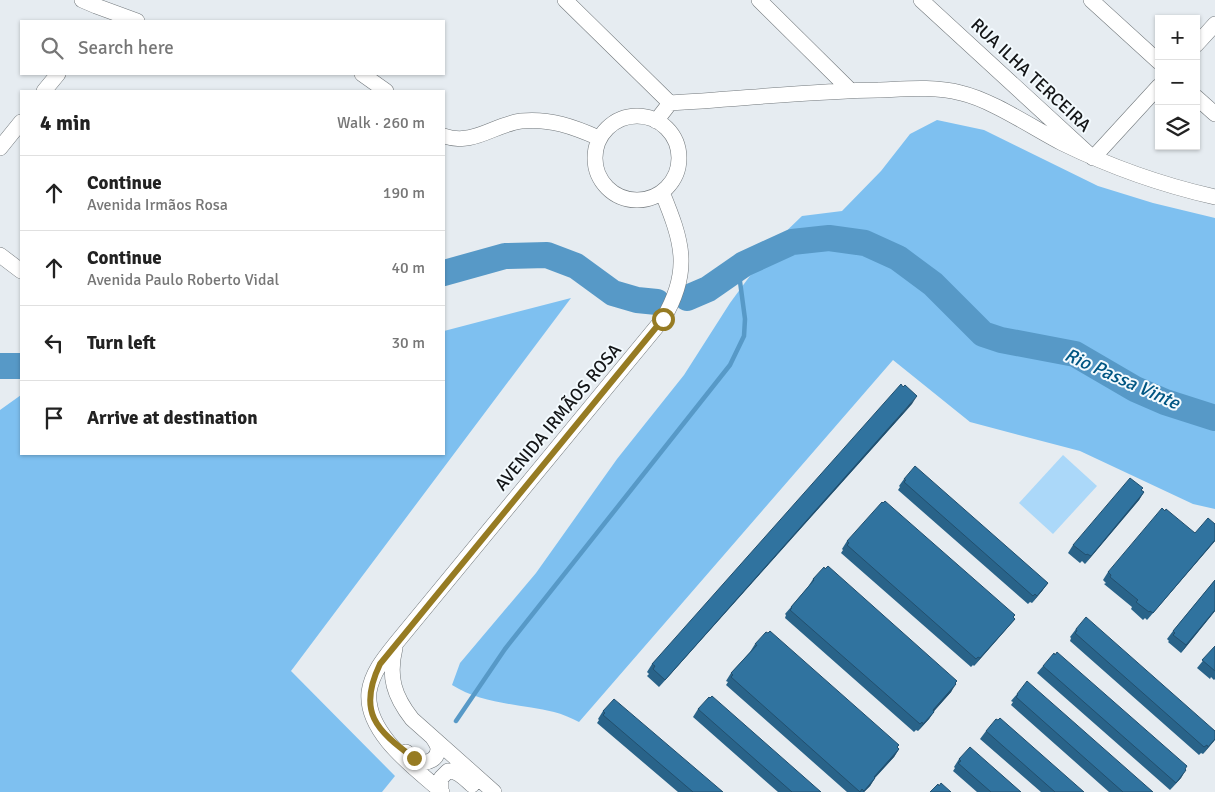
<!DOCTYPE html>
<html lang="en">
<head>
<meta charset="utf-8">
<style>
	body { margin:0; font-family:Signika,sans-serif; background:#f6f6f6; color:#222 }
	.controls { position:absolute; right:15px; top:15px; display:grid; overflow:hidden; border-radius:0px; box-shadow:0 1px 4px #0004 }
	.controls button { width:45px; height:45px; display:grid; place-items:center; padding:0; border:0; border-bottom:1px solid #e0e0e0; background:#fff; color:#222; font:25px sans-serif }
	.stop { position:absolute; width:15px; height:15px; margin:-11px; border:4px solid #967b23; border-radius:50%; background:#fff }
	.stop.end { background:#967b23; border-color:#fff; box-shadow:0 1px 5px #0008 }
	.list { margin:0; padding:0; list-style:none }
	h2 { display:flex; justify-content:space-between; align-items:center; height:65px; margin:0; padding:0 20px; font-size:21px }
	h2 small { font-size:16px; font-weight:400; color:#767676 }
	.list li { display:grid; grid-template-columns:32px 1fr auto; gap:15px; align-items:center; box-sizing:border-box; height:75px; padding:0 20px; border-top:1px solid #e0e0e0 }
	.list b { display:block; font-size:19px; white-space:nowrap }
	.list p { margin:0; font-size:16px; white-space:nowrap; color:#767676 }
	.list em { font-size:16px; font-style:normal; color:#767676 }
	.icon { flex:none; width:28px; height:28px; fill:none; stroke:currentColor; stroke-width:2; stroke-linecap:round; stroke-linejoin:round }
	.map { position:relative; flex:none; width:1215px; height:792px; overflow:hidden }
	.search { position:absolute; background:#fff; box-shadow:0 1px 4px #0004; left:20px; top:20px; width:425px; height:55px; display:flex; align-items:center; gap:12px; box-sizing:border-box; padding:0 18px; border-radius:0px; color:#767676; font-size:19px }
	.panel { position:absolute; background:#fff; box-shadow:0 1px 4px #0004; left:20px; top:90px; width:425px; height:365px; border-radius:0px }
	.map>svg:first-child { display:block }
</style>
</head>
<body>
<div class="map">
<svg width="1215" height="792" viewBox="0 0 1215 792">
	<rect width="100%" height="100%" fill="#e6ecf1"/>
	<!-- green -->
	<path fill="#abd8f9" d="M1063,455L1097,486L1053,534L1019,503Z"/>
	<!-- forest -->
	<path fill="#7ec0f0" d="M937,120L984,130L1098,186L1153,203L1215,218V509L1193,504L1080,451L970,422L893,360L579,722C571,718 562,714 554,712C520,704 482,704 452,685L460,663L536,573L617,459L684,375L730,303L774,243L802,216L842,211L881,171L910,134Z
		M571,298L291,671L395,776L382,792H0V410L21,395V454H444V331Z"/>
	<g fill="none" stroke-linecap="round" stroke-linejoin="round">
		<!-- stream -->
		<path stroke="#5799c7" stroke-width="4.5" d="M456,721L505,649L730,365L744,336L745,319L739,274L744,264"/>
		<!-- river -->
		<path stroke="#5799c7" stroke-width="26" d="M444,273L505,256L547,255L576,266L613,293L637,300L657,302
			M687,298L708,289L744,264L792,242L829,238L865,243L898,258L933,284L983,334L1001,340L1075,354L1135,389L1165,402L1215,418
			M0,366H21"/>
		<defs>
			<path id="minor" d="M82,0L96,6L137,21
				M565,0L670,103
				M759,0L850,90
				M921,0L1093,158L1159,86
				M1091,0L1159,62
				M1196,45L1215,24
				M362,74L386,91
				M44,91L58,74
				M1196,97L1215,114
				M595 158a42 42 0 1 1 84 0a42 42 0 1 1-84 0Z
				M656,121L670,103C740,99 809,91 878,90C905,89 934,86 961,93C992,100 1033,128 1062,143C1111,167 1162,185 1215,197
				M444,136C473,146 493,125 521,121C550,118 574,127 599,138
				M0,148L21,122
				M0,255L21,271
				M395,648C388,677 394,696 412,719L494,792
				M406,752C410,755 415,759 420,761C428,764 438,759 438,749C438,746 435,741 433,738
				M441,791V778L448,771C458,770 465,779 472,785
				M442,792C416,769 365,733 369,692C372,672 385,657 397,642L663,319C692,270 682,241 662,192"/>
		</defs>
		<!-- minor casing -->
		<use href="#minor" stroke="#72787c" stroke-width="16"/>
		<!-- minor -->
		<use href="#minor" stroke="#fff" stroke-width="15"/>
	</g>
	<!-- wall -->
	<path fill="#296389" d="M912,404L659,687L647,676L649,674L647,672L652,664Z
		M904,479L1048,583L1042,591L1032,603L1030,602L1028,604L898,490L900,487L899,486Z
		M1141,490L1144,492L1139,500L1085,564L1082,561L1080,563L1068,553L1073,545Z
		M1215,524V541L1147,620L1145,618L1143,620L1131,609L1132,607L1104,584L1106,583L1103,580L1108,572Z
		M847,541L1013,617L1015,619L1009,626L974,666L973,665L971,667L841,553L843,550L842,549Z
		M813,579L955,683L951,692L934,711L929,719L918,731L916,730L914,732L785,618L786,615L785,614L791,607L808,587Z
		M1215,580V611L1181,653L1168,642L1169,641L1167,639L1173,631Z
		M1076,629L1215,731V740L1203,754L1201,753L1199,755L1070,641L1071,638L1070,637Z
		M755,644L899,749L894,757L875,778L870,786L864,792H847L726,685L728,682L726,681L731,673L750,652Z
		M1215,646V679L1214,680L1211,677L1210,679L1197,668Z
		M1043,666L1185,769L1181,778L1170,790L1037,673Z
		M1017,694L1153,792H1109L1011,705L1013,702L1011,701Z
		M698,709L821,792H778L693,717Z
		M603,711L723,792H678L597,723L599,720L598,719Z
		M986,731L1084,792H1041L980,739Z
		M959,759L1021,792H977L953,771L955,768L954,767Z"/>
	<!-- shaded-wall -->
	<path fill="#22506f" d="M917,396L912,404L659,687L665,680Z
		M1144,492L1139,500L1085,564L1091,556Z
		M1215,540V541L1147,620L1153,613Z
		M1048,583L1042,591L1032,603L1037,596Z
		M1215,610V611L1181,653L1186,645Z
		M1015,619L1009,626L974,666L980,658Z
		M956,684L951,692L928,718L933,710Z
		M934,712L929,719L918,731L923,724Z
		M1215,739L1213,742L1203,754L1208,747Z
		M899,749L894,757L868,785L874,777Z
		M1186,770L1181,778L1170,790L1176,783Z
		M875,778L870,786L864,792H863Z"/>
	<!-- building -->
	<path fill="#30739f" stroke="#22506f" d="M901,384L903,387L905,385L917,396L665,680L653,669L655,666L652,664Z
		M915,466L1048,583L1037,596L1035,594L1033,596L904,482L906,480L904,479Z
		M1130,478L1143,488L1141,490L1144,492L1091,556L1087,554L1086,555L1073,545Z
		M885,501L1015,615L1013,617L1015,619L980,658L978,657L976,659L847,545L849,543L847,541L882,502L883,503Z
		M1162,508L1165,511L1166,509L1195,533L1208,518L1215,524V540L1153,613L1150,611L1149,612L1136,602L1138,600L1110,577L1111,575L1108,572Z
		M828,566L957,681L955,683L956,684L933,710L934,712L923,724L922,722L920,724L790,610L792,608L791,607L814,580L813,579L824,567L825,569Z
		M1215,580V610L1186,645L1173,635L1175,633L1173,631Z
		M1086,617L1215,731V739L1208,747L1207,745L1204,747L1075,633L1077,631L1076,629Z
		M770,631L899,745L897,747L899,749L874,777L875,778L864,791L862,789L860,792L731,677L733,675L731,673L757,645L755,644L766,632L768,633Z
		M1215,646V671L1202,660Z
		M1057,652L1187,766L1185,769L1186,770L1176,783L1043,666L1054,653L1055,655Z
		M1027,681L1153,792H1123L1016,697L1018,695L1017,694Z
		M712,696L821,792H792L698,709L709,697L710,698Z
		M614,699L723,792H693L603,715L605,713L603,711Z
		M1000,718L1084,792H1055L986,731L996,719L998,720Z
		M970,747L1021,792H991L958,763L961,761L959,759Z
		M941,783L951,792H930L938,784L939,786Z"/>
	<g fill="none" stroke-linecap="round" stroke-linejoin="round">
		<!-- route -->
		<path stroke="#967b23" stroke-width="6" d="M414,758C376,730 357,712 380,664L663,319"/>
	</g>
	<g text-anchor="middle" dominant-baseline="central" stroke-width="4" stroke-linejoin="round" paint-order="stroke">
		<!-- street labels -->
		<g font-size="18" fill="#131517" stroke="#f3fafe">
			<text transform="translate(1031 75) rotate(43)">RUA ILHA TERCEIRA</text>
			<text transform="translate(558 417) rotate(-50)">AVENIDA IRMÃOS ROSA</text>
		</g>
		<!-- water labels -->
		<g font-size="19" font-style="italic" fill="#005683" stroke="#f3fafe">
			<text transform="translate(1122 379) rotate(24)">Rio Passa Vinte</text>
		</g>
	</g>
</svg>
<div class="controls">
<button>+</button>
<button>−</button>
<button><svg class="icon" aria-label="layers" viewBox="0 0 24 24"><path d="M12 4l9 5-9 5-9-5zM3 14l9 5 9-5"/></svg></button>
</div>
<div class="stop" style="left:663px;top:319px"></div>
<div class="stop end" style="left:414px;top:758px"></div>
<div class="search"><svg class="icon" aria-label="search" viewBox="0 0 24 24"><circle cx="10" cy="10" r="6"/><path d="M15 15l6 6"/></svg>Search here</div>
<section class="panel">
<h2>4 min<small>Walk · 260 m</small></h2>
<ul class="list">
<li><svg class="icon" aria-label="ahead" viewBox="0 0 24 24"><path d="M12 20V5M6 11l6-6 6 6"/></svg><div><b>Continue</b><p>Avenida Irmãos Rosa</p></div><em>190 m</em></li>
<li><svg class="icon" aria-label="ahead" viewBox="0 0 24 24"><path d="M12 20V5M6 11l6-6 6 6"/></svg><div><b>Continue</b><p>Avenida Paulo Roberto Vidal</p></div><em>40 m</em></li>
<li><svg class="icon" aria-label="left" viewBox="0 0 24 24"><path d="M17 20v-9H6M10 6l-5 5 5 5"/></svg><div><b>Turn left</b></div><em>30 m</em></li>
<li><svg class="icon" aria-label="arrive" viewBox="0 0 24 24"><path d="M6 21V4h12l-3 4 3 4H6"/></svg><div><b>Arrive at destination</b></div></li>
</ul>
</section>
</div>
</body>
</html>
